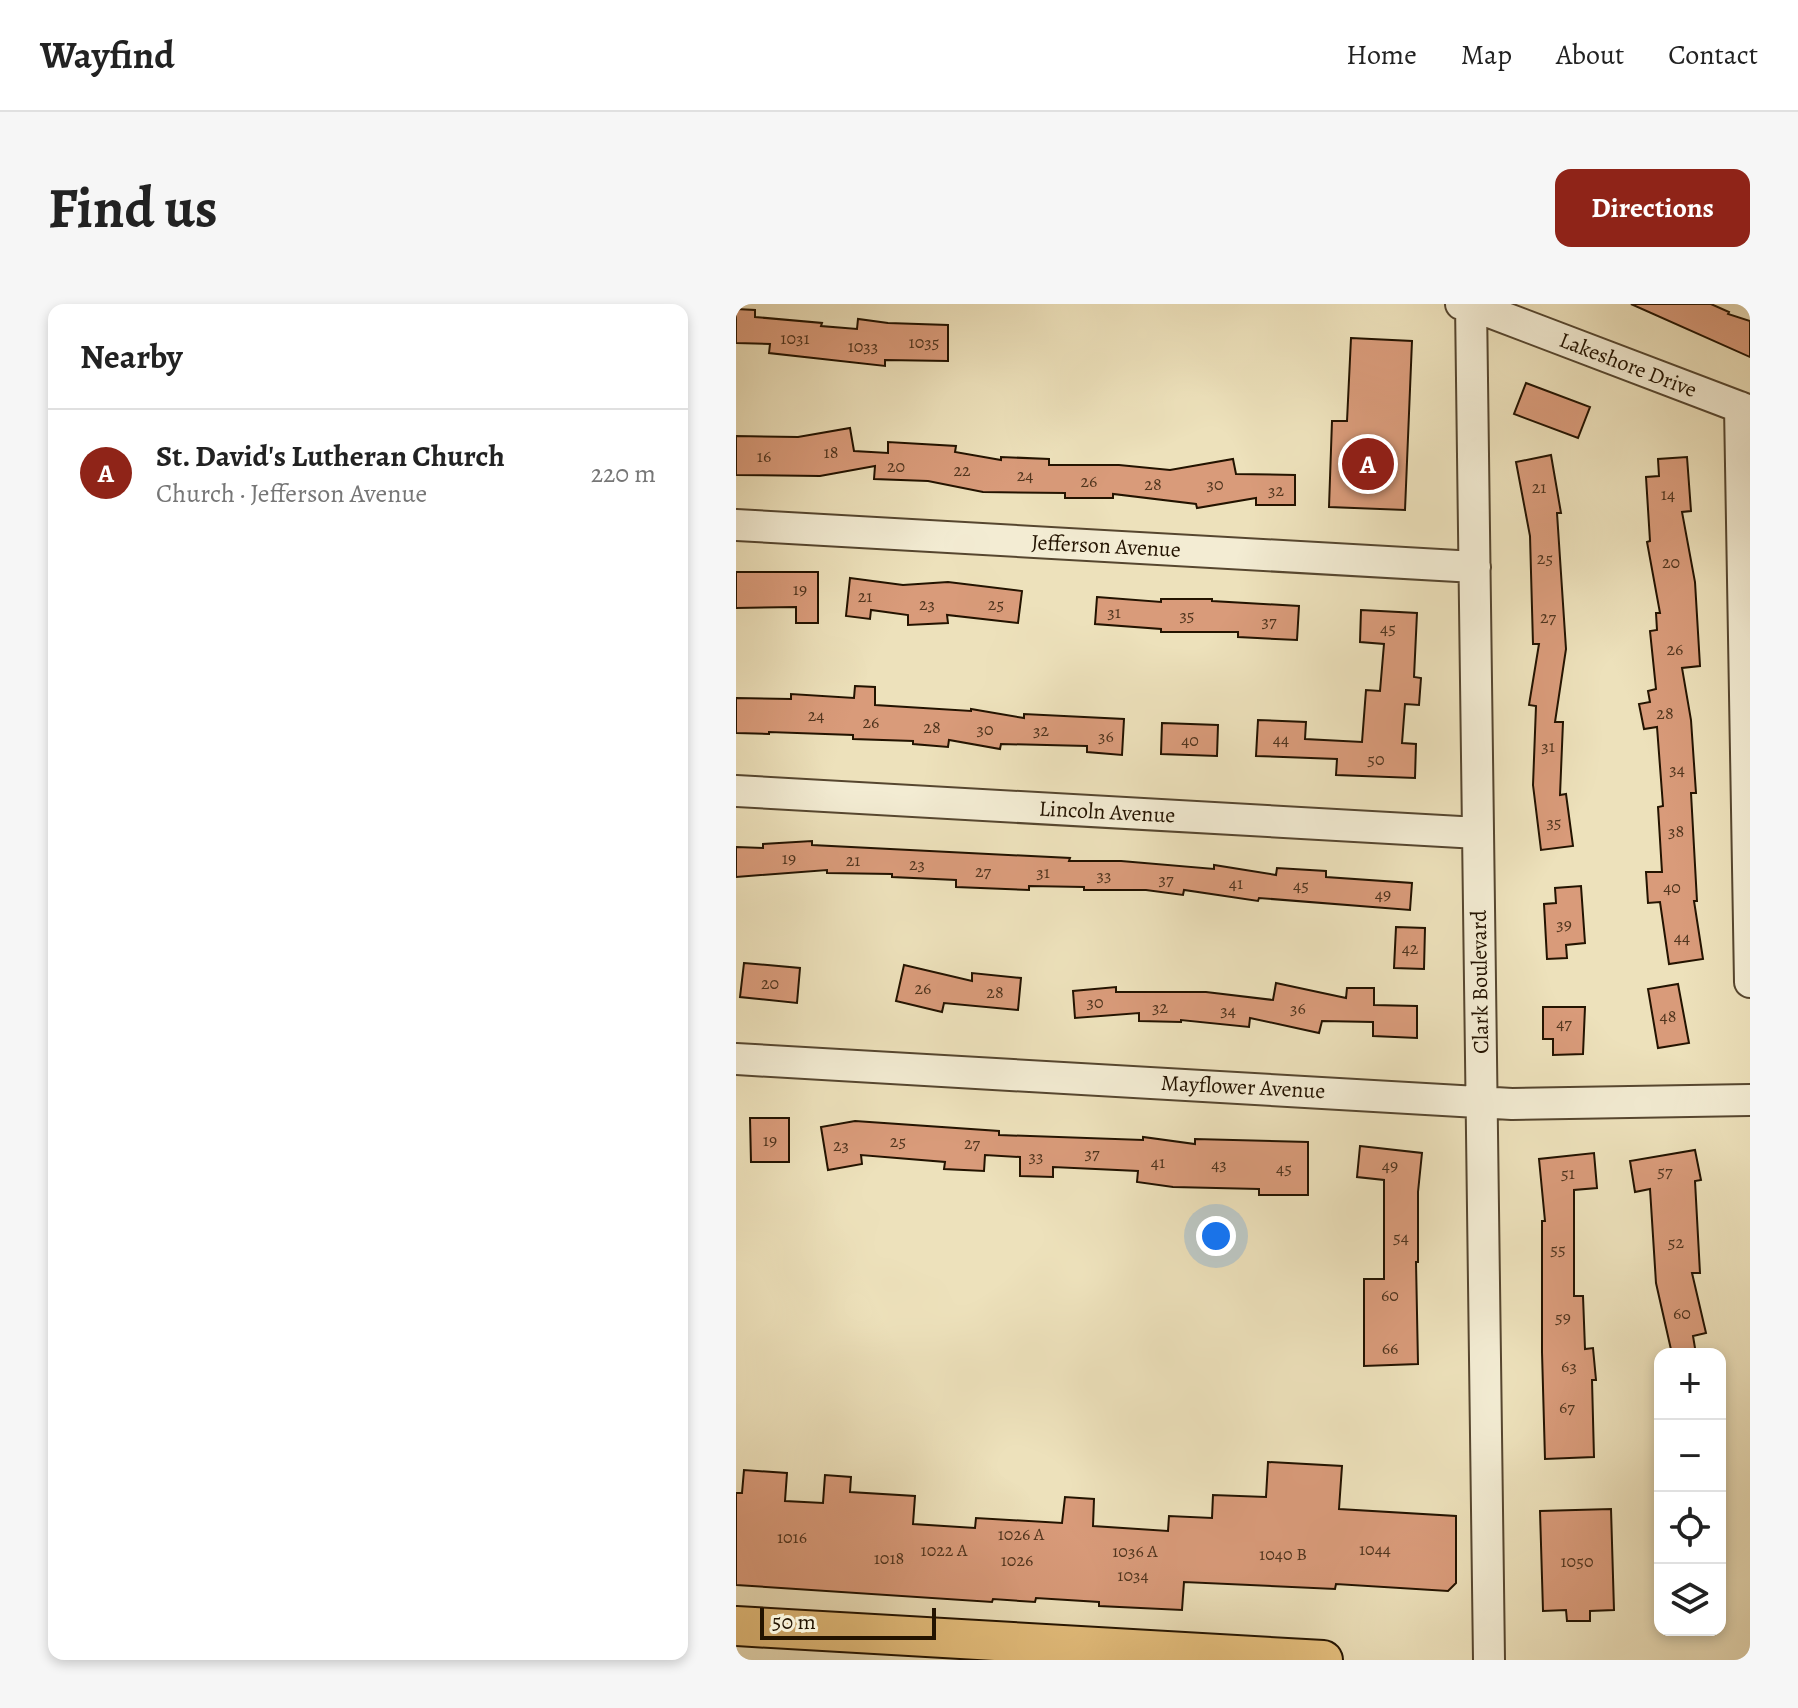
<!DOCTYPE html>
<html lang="en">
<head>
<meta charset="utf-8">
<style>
	body { margin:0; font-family:Alegreya,serif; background:#f6f6f6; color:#222 }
	.controls { position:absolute; right:24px; bottom:24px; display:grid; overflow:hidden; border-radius:16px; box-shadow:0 4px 12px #0003 }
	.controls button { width:72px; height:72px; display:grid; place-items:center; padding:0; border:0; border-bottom:2px solid #e0e0e0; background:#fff; color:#222; font:40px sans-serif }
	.scale { position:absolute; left:24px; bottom:20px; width:176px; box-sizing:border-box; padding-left:8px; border:4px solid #231300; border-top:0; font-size:22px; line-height:28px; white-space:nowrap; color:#231300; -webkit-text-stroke:6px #f3ecd3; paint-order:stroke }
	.you { position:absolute; left:480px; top:932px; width:28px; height:28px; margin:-20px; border:6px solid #fff; border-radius:50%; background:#1a73e8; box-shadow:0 0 0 12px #1a73e833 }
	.badge { display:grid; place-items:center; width:52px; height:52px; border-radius:50%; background:#8f2418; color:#fff; font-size:26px; font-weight:700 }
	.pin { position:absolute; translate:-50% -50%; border:4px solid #fff; box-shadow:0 2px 8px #0006 }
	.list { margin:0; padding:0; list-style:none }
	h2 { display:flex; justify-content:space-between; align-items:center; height:104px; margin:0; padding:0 32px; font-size:34px }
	h2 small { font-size:26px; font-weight:400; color:#767676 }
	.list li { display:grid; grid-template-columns:52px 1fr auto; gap:24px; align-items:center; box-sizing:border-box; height:128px; padding:0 32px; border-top:2px solid #e0e0e0 }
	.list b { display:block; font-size:30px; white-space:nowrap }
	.list p { margin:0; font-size:26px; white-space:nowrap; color:#767676 }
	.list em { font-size:26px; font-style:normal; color:#767676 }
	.icon { flex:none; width:44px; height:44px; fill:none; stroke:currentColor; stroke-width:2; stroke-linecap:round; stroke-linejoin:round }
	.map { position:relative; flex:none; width:1014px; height:1356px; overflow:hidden; border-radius:16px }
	header { display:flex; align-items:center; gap:48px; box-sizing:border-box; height:112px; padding:0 40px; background:#fff; border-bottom:2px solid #e0e0e0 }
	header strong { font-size:38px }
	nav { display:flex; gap:44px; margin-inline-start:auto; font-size:28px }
	.intro { display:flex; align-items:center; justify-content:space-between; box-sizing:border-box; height:192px; padding:0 48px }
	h1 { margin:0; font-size:56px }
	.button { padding:20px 36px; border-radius:16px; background:#8f2418; color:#fff; font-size:28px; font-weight:700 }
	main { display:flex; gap:48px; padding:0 48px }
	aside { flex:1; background:#fff; border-radius:16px; box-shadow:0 4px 12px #0003 }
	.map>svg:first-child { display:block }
</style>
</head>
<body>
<header>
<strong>Wayfind</strong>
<nav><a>Home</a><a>Map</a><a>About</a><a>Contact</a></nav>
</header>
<div class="intro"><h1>Find us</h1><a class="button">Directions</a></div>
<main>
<aside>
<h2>Nearby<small></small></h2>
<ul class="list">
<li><span class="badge">A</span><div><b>St. David's Lutheran Church</b><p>Church · Jefferson Avenue</p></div><em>220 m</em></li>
</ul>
</aside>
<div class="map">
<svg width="1014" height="1356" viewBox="0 0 1014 1356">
	<rect width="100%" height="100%" fill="#ede1bb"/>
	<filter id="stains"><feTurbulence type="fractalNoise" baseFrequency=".0025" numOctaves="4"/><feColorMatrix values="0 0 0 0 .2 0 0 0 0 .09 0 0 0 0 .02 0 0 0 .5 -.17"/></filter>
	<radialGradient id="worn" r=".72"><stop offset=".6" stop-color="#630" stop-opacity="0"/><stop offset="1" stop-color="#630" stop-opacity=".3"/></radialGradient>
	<!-- building -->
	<path fill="#d99b7a" stroke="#231300" stroke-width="2" d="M895,0H975L993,8L992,10L1014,17V53Z
		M0,5L19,6V13L86,19L85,22L121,25L122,15L152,19L212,21V57L149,56V62L33,49L34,40L0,39Z
		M615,34L676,37L669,206L593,203L596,117H611Z
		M790,79L854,103L842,134L778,110Z
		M114,124L118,147L152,149V138L220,142L219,148L265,156V153L313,155V161H383L434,166L497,155L500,170L559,171V201H520V194L461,204L460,200L377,190V194H329V189L247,188L192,177L138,175L139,162L84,172L0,171V132L62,133Z
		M815,151L825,209H821L830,345L819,418H827L824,491L830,490L837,542L805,546L797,481L800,402L793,401L803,340H797L794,232L780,158Z
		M951,153L955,207L946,208L959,278L964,362L946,364L955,416L960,489H955L961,597H958L967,655L933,660L924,598L912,599L910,568H926L922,503L927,502L921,423L908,425L903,400L914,398L912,387L920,385L914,327L921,326L920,309H924L911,238L914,237L910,173L923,172L922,155Z
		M0,268H82V319H60V303L0,304Z
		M114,274L167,281L212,278L286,287L282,319L211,311L212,319L172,321V311L135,306L134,315L110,312Z
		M361,293L425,298V295H476V297L563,302L561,336L502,333V328H425V325L359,320Z
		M625,306L681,309L678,373L685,374L683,401L669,400L666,439L680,440L679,474L600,471L601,455L520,452L522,416L570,418L569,435L626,438L630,386L644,387L648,340L624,338Z
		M119,382L139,383V401L235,407V405L288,414V410L388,415L386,451L351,448V442L265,440L264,445L213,436L212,443L177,440V437L117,435V431L33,428V430L0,429V394L55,395V390L118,394Z
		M426,419L482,421L481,452L425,450Z
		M76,537V541L334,554L333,557H385L478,565V561L540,571L541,564L590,567V573L676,579L674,606L523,594L522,597L448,586L447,591L410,586H348V583L293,582V586L220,583V576L156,573V570L91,569V566L0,573V543L27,544V540Z
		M845,582L849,639L830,641L831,654L811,655L808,600L820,599L819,584Z
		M660,623L689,624L688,665L658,664Z
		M8,659L64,664L61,699L4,693Z
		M168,661L236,677V669L285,674L282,706L208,699L206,708L160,697Z
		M540,679L610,694L611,684H638V701L681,702V734L637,732V718L586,717L583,729L514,714L513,723L445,716V718L403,717V709L339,714L337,687L380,683V688H470L537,696Z
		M942,680L953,739L922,744L912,685Z
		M807,703H849L847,750L817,751V735H807Z
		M14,814H53V858H15Z
		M119,817L263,827V831L407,836V833L459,840V835L572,838V891H523V885L437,883L401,878L402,867L317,863V873L284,872V853L249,851L248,867L208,865L209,858L125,851L126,860L92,866L85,823Z
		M624,842L686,849L682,888V958H680L682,1060L628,1062V975H648V876L621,873Z
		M959,846L965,876L959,877L964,969H956L970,1029L957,1032L960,1050H936L920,979L914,885L899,888L894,857Z
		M858,849L861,884L838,886V992H847L849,1045L857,1044L860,1076H856L858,1153L809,1155L806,1048V917H809L803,855Z
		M532,1158L606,1162L603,1205L720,1212V1279L712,1287L600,1280L599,1285L448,1278L446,1306L363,1302V1298L300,1294L299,1298L257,1295L256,1298L0,1281V1189H6L8,1166L51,1169L49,1197L87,1199L89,1171L115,1173L114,1188L179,1192L177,1220L239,1224L240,1214L326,1219L329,1193L358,1195L357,1222L432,1227L433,1212L476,1214L477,1191L530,1193Z
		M875,1205L878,1306L854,1307V1317H831L830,1306L807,1307L804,1207Z"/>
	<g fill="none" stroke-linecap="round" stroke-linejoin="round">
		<defs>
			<path id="minor" d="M725,0L735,1L1014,107
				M735,0L753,1356
				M1004,103L1014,678
				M0,221L739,263
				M0,487L742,529
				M0,755L776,800L1014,796"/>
			<path id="major" d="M0,1322L587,1356"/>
		</defs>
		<!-- minor casing -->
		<use href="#minor" stroke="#56462f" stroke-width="34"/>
		<!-- major casing -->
		<use href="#major" stroke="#231300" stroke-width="42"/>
		<!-- minor -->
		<use href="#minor" stroke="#f3ecd3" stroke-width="30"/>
		<!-- major -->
		<use href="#major" stroke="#e6c07e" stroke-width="38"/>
	</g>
	<g text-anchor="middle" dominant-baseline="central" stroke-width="6" stroke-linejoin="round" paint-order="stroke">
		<!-- number labels -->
		<g font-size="18" fill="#50351e">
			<text x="59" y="34">1031</text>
			<text x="188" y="38">1035</text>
			<text x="127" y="42">1033</text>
			<text x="95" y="148">18</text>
			<text x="28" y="152">16</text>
			<text x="160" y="162">20</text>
			<text x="226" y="166">22</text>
			<text x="289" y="171">24</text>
			<text x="353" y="177">26</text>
			<text x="417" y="180">28</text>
			<text x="479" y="180">30</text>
			<text x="803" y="183">21</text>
			<text x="540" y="186">32</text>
			<text x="932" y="190">14</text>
			<text x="809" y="254">25</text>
			<text x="935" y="258">20</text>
			<text x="64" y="285">19</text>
			<text x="129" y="292">21</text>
			<text x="191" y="300">23</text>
			<text x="260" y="300">25</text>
			<text x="378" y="308">31</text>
			<text x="451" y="311">35</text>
			<text x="812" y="313">27</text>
			<text x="533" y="317">37</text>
			<text x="652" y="324">45</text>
			<text x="939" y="345">26</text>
			<text x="929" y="409">28</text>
			<text x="80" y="411">24</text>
			<text x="135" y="418">26</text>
			<text x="196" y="423">28</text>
			<text x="249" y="425">30</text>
			<text x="305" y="426">32</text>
			<text x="370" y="432">36</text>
			<text x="545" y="435">44</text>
			<text x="454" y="436">40</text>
			<text x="812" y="442">31</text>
			<text x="640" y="455">50</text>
			<text x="941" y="465">34</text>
			<text x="818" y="518">35</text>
			<text x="940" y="527">38</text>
			<text x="53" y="554">19</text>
			<text x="117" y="556">21</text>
			<text x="181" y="560">23</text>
			<text x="247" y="567">27</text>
			<text x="307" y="568">31</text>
			<text x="368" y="571">33</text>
			<text x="430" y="575">37</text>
			<text x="500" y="579">41</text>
			<text x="565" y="581">45</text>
			<text x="936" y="583">40</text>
			<text x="647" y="590">49</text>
			<text x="828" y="620">39</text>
			<text x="946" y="633">44</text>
			<text x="674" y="644">42</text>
			<text x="34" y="679">20</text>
			<text x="187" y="684">26</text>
			<text x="259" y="688">28</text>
			<text x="359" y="698">30</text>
			<text x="424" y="703">32</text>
			<text x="562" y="704">36</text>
			<text x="492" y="706">34</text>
			<text x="932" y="712">48</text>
			<text x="828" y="719">47</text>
			<text x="34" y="836">19</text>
			<text x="162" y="837">25</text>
			<text x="236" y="839">27</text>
			<text x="105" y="841">23</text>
			<text x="356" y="849">37</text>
			<text x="300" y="852">33</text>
			<text x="422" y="858">41</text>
			<text x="483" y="860">43</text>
			<text x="654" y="861">49</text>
			<text x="548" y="864">45</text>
			<text x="929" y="867">57</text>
			<text x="832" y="869">51</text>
			<text x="665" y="933">54</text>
			<text x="940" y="938">52</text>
			<text x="822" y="945">55</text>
			<text x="654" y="991">60</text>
			<text x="946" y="1009">60</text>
			<text x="827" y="1013">59</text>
			<text x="654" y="1044">66</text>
			<text x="833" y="1062">63</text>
			<text x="831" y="1103">67</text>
			<text x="285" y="1230">1026 A</text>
			<text x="56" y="1233">1016</text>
			<text x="639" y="1245">1044</text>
			<text x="208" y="1246">1022 A</text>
			<text x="399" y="1247">1036 A</text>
			<text x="547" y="1250">1040 B</text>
			<text x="153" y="1254">1018</text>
			<text x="281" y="1256">1026</text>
			<text x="841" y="1257">1050</text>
			<text x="397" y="1271">1034</text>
		</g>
		<!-- street labels -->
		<g font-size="22" fill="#231300" stroke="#f3ecd3">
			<text transform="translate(892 61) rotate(21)">Lakeshore Drive</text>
			<text transform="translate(370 242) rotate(3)">Jefferson Avenue</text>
			<text transform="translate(371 508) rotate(3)">Lincoln Avenue</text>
			<text transform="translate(744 678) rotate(-91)">Clark Boulevard</text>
			<text transform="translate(507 783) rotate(3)">Mayflower Avenue</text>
		</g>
	</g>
	<rect width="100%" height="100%" filter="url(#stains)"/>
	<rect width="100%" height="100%" fill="url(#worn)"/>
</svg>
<div class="controls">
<button>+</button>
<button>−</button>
<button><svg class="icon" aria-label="locate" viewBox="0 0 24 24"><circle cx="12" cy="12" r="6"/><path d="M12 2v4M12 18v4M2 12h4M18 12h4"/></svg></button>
<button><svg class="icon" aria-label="layers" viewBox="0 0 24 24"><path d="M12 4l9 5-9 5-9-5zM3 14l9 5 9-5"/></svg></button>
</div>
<div class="scale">50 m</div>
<div class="you"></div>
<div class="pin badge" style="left:632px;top:160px">A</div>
</div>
</main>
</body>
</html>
